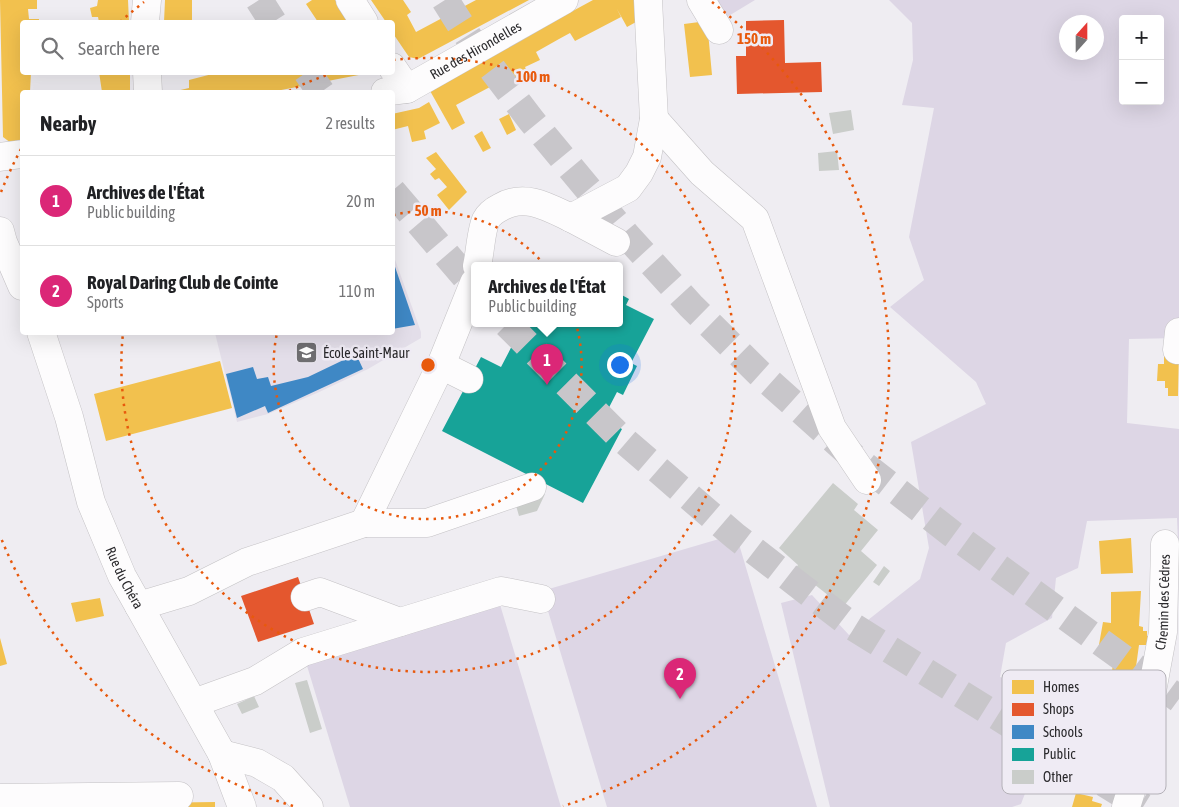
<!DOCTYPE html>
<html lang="en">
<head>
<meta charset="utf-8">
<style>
	body { margin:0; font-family:"Asap Condensed",sans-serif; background:#f6f6f6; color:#202124 }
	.controls { position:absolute; right:15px; top:15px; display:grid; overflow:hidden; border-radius:5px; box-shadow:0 5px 20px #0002 }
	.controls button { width:45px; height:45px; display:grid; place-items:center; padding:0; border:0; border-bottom:1px solid #e0e0e0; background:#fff; color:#202124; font:25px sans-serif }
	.compass { position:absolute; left:1059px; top:15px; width:45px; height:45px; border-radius:50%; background:#fff; box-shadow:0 5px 20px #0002; rotate:21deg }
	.you { position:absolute; left:619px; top:364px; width:18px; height:18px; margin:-12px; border:4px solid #fff; border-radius:50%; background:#1a73e8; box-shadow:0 0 0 8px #1a73e833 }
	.badge { display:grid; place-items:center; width:32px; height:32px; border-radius:50%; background:#db2777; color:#fff; font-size:16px; font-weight:700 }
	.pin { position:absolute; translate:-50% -41px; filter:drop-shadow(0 1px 2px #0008) }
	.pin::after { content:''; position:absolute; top:26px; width:18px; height:15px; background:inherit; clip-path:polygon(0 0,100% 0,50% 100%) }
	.popup { position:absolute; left:471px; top:262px; width:152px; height:65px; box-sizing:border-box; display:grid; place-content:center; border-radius:5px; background:#fff; filter:drop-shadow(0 1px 4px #0005); font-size:16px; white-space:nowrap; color:#757577 }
	.popup b { font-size:19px; color:#202124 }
	.popup::after { content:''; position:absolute; left:50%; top:100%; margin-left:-10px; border:10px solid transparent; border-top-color:#fff }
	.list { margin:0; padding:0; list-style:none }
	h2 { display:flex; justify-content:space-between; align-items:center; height:65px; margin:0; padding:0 20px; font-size:21px }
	h2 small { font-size:16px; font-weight:400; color:#757577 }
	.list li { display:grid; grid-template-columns:32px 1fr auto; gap:15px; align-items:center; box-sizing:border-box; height:90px; padding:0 20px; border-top:1px solid #e0e0e0 }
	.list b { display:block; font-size:19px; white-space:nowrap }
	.list p { margin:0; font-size:16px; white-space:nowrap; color:#757577 }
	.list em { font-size:16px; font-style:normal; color:#757577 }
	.icon { flex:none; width:28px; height:28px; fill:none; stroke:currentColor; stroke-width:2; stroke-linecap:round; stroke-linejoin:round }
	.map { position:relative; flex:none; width:1179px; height:807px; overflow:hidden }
	.search { position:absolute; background:#fff; box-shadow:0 5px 20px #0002; left:20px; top:20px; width:375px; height:55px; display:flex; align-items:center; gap:12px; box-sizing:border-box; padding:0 18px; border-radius:5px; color:#757577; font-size:19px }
	.panel { position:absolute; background:#fff; box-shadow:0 5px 20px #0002; left:20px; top:90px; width:375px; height:245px; border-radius:5px }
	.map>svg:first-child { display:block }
</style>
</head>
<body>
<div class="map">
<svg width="1179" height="807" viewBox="0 0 1179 807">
	<rect width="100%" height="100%" fill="#efedf2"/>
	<!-- built -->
	<path fill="#e3dee9" d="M393,254L421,332V338L368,369L317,393L268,414L237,422L215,333L392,332Z"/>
	<!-- green -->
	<path fill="#ddd6e5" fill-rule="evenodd" d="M707,0H755L717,23Z
		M889,0H1179V338L1129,339L1127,423L1179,429V567L1177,518L1087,521L1078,568L1056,578L1052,618L1006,643L1000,677L1058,695L1042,749L1021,804L1012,807H830L781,603L812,595L849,635L920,579L929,548L911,442L986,404L976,382L890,307L924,280L909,237L934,108L902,105L913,60L912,23ZM1123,19H1160V101H1123ZM1066,22H1096V52H1066Z
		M736,534L817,807H607L542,591Z
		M498,598L561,807H350L304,656Z"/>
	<!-- homes -->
	<path fill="#f2c14e" d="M0,0H37V9H28L29,19H39V22H22V72H31L30,92H22V141L11,143L3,137Z
		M98,0H128L129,22H99L98,17H92L90,8L97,6Z
		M165,0H192V22H164Z
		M312,0H335L350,22H318L306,4Z
		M371,0H403L411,12L407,15L416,32L476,0H529L418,59L409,57L392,32V22H386Z
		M593,0H636V22L627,27L617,9L621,17L575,41L570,33L559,39L536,52L540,60L525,67L530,77L521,81L520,78L509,85L505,79L456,105L465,123L452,130L429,89Z
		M707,21L712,75L690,77L684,24Z
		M99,72H130V92H102Z
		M220,72L225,74L369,73L271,92H172L189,88V80Z
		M429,102L440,123L424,131L426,139L412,142L408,126L392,130V114L419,108Z
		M509,114L516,130L507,135L499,119Z
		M482,131L491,148L483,152L474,136Z
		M436,152L467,192L449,210L437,195L447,187L439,178L435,180L430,174L436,169L426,158Z
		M1164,350H1179L1178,396H1168V388H1165V381H1157L1158,364H1164Z
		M220,361L232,408L106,441L94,394Z
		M1131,538L1133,573L1101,574L1099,541Z
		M1141,591L1139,626L1143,627V631H1147V636H1150L1148,645H1139L1135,674L1112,671L1114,658L1097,656L1103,622L1111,623V592Z
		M100,598L104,616L76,622L71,603Z
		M0,638L7,664L0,666Z
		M1109,677L1133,682L1128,706L1105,701Z
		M1098,715L1123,721L1115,756L1100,753L1094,775L1069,768L1075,746L1089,750Z
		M1076,793L1093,797L1092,801L1102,804L1101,807H1072Z
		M215,802V807H144V803Z"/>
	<!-- shops -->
	<path fill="#e4572e" d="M784,20L785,63L821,62L822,92L737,94L736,56H746V21Z
		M298,577L314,624L258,642L241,596Z"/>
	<!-- schools -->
	<path fill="#3f88c5" d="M393,261L415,325L392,329V261Z
		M356,354L363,369L268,413L265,406L237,418L226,374L253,367L257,379L268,377L271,386L308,377Z"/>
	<!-- public -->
	<path fill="#17a398" d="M620,294L629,299L626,305L654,319L631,363L637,366L623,395L617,392L603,419L622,429L583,503L442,431L481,357L501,367L515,340L509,336L515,324H620Z"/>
	<!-- building -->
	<path fill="#cacdca" d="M851,110L854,130L833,134L829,113Z
		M837,151L839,170L819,171L818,153Z
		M833,483L858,504L854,510L878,530L861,551L877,565L843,607L795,569L798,565L779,548Z
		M545,494L537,511L519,516L515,502Z
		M884,566L890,571L879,586L873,582Z
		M307,680L322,729L310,733L295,683Z
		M254,696L259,707L242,714L237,704Z"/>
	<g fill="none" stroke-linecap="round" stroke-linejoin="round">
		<!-- highway-tunnel -->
		<path stroke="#c8c6ca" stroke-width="28" stroke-dasharray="28 14" stroke-linecap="butt" d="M259,0L273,22
			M445,0L471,41L531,120L627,236L691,306L759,373L851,455L951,533L1179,699
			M307,72L321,92
			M392,191L474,287
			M507,324L620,437L735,536L852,626L1143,807"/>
		<defs>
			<g id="minor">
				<path d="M350,0L364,22"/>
				<path d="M701,0L719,30"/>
				<path d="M145,22L147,0"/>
				<path d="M392,67L407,89"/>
				<path d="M147,72L148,92"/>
				<path id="s1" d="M385,92L407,89L564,0"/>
				<path d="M654,119L702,173L755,219L832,428L867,480"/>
				<path d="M0,157L22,154"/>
				<path d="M571,218L616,242"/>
				<path d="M0,231L3,242L22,286"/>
				<path d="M477,266C480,254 481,230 486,220C489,214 495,210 501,207C525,193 548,207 571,218L628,188L639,173L647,157L654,119L648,0"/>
				<path id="s2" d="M41,332L69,417L91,502L122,576L222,754L242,807"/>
				<path d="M1177,350L1179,332"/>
				<path d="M441,365L469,379"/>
				<path d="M364,523L441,365L474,283"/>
				<path d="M305,597L320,592L400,622"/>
				<path d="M139,606L189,591L247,562L364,523H427L532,487"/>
				<path d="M194,703L255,681L303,652L501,591L541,599"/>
				<path d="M222,754L257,763L283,778L309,807"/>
				<path d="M0,798L179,796"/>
				<path id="s3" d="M1126,807L1137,772L1163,632L1165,544"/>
			</g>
		</defs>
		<!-- minor casing -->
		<use href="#minor" stroke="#c4c2c5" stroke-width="29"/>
		<!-- minor -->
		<use href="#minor" stroke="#fdfcfd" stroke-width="28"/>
	</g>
	<!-- distance rings -->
	<g fill="none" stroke="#e8590c" stroke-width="2.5" stroke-dasharray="2.5 5">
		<path d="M393 215A154 154 0 1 1 277 333"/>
		<path d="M289 91A307 307 0 0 1 333 73M393 60A307 307 0 1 1 123 333"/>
		<path d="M293 806A461 461 0 0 1 1 538M1 192A461 461 0 0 1 21 149M120 22A461 461 0 0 1 144 2M712 2A461 461 0 0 1 563 806"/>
	</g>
	<!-- icons -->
	<defs>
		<symbol id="school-square" viewBox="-11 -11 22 22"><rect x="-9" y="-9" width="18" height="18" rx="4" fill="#6f6e71" stroke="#efebf4"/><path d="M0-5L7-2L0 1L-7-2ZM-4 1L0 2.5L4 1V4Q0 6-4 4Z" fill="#fff"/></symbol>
	</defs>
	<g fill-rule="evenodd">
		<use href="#school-square" x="294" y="340" width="25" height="25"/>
	</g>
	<g text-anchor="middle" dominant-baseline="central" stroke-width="5" stroke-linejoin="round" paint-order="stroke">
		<!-- street labels -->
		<g font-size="14" fill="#2a292c" stroke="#efebf4">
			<text stroke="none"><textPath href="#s1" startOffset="101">Rue des Hirondelles</textPath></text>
			<text stroke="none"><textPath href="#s2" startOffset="260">Rue du Chéra</textPath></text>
			<text stroke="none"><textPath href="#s3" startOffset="209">Chemin des Cèdres</textPath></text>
		</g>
		<!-- poi labels -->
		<g font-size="14" fill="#2a292c" stroke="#efebf4" text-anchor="start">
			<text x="323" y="353">École Saint-Maur</text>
		</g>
	</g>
	<!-- legend -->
	<rect x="1002" y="670" width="164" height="124" rx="8" fill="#efebf4" stroke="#b4b1b8" stroke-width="1"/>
	<rect x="1012" y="680" width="22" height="14" fill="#f2c14e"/>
	<rect x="1012" y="703" width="22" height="13" fill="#e4572e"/>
	<rect x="1012" y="725" width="22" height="14" fill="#3f88c5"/>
	<rect x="1012" y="748" width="22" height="13" fill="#17a398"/>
	<rect x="1012" y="770" width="22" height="14" fill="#cacdca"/>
	<g font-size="14" fill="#2a292c">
		<text x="1043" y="692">Homes</text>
		<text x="1043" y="714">Shops</text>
		<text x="1043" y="737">Schools</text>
		<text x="1043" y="759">Public</text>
		<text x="1043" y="782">Other</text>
	</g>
	<circle cx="428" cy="365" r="8" fill="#e8590c" stroke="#efebf4" stroke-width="2.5"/>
	<g font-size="15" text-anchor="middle" font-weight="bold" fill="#e8590c" stroke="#efebf4" stroke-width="5" stroke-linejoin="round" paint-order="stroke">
		<text x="754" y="44">150 m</text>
		<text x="533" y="82">100 m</text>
		<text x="428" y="216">50 m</text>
	</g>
</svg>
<div class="controls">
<button>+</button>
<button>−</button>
</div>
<svg class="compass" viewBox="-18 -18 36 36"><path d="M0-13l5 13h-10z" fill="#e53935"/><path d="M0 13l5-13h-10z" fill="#757577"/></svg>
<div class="you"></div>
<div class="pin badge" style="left:547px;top:385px">1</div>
<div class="popup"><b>Archives de l'État</b>Public building</div>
<div class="pin badge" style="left:680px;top:699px">2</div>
<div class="search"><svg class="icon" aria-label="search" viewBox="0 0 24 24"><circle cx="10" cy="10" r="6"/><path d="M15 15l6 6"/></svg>Search here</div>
<section class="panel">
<h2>Nearby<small>2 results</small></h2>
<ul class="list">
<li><span class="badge">1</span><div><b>Archives de l'État</b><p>Public building</p></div><em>20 m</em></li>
<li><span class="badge">2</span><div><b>Royal Daring Club de Cointe</b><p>Sports</p></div><em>110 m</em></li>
</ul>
</section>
</div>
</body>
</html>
